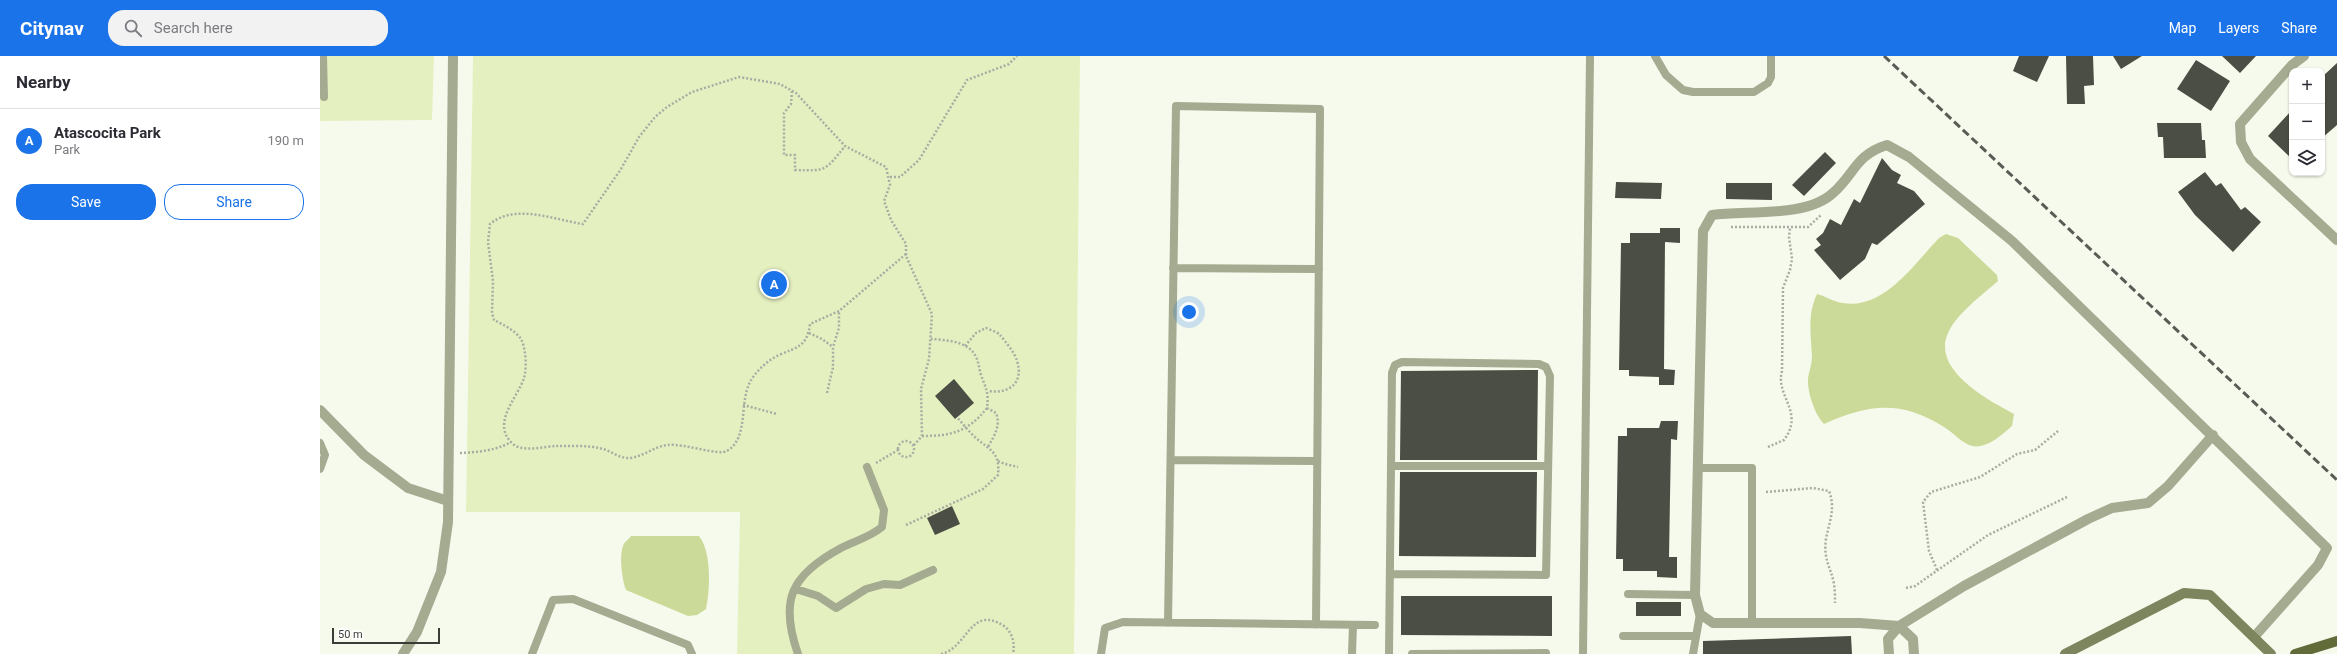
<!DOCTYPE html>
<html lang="en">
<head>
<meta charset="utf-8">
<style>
	body { margin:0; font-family:Roboto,sans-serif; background:#f2f2f3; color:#2b2b33 }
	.controls { position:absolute; right:12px; top:12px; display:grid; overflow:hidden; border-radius:8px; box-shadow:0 1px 3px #0004 }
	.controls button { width:36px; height:36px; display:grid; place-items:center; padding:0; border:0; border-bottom:1px solid #e1e1e2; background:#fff; color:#2b2b33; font:20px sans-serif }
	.scale { position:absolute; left:12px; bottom:10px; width:108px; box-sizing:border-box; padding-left:4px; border:2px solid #3b3c37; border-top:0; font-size:11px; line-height:14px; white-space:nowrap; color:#3b3c37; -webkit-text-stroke:3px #fff; paint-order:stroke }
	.you { position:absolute; left:869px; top:256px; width:14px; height:14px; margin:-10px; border:3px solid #fff; border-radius:50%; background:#1a73e8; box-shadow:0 0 0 6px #1a73e833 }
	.badge { display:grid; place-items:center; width:26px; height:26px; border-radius:50%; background:#1a73e8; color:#fff; font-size:13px; font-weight:700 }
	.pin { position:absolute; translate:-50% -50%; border:2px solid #fff; box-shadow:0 1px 4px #0006 }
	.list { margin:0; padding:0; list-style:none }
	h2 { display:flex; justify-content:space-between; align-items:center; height:52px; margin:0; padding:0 16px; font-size:17px }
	h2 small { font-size:13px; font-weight:400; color:#7c7c81 }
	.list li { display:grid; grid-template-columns:26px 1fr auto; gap:12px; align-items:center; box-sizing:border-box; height:64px; padding:0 16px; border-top:1px solid #e1e1e2 }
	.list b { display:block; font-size:15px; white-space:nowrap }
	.list p { margin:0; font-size:13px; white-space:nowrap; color:#7c7c81 }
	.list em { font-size:13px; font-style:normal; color:#7c7c81 }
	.actions { display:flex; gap:8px; padding:12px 16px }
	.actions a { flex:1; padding:9px 0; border:1px solid #1a73e8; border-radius:16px; text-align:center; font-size:14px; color:#1a73e8 }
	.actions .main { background:#1a73e8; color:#fff }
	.icon { flex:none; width:22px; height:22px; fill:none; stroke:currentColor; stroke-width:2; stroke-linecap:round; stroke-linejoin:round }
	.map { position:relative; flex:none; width:2017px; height:598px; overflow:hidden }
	header { display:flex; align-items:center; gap:24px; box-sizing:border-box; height:56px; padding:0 20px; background:#1a73e8; color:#fff }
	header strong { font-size:19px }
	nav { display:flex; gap:22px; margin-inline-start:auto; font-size:14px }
	.search { width:280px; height:36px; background:#f2f2f3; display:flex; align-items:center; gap:10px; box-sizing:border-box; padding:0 14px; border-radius:16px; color:#7c7c81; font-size:15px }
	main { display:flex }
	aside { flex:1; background:#fff }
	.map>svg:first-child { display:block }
</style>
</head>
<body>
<header>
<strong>Citynav</strong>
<div class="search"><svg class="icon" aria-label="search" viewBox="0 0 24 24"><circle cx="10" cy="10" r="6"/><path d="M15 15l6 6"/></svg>Search here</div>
<nav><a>Map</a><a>Layers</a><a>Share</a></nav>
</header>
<main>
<aside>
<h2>Nearby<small></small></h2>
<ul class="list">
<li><span class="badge">A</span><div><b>Atascocita Park</b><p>Park</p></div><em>190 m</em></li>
</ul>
<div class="actions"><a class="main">Save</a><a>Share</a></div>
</aside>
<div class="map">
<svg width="2017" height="598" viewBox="0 0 2017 598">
	<rect width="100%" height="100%" fill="#f6faed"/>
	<!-- green -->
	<path fill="#e5f0c1" d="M0,0H114L112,64L0,65Z
		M153,0H760L754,598H417L420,456H146Z"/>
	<!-- water -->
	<path fill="#ccda99" d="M1626,178L1638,182L1677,219L1678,225C1662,239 1638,257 1629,275C1609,313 1668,344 1694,358L1692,370C1681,379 1668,393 1652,390C1641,387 1634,377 1624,371C1580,344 1550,348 1504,368C1495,359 1487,336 1488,322C1489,315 1492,308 1492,301C1491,278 1487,259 1497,238C1505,240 1514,246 1523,247C1564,254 1594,208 1619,182Z
		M311,480H379C392,496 390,534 386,553L377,559L368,560L306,534C302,524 299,501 303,490C304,486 309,483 311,480Z"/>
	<!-- building -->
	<path fill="#4b4e44" d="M1699,0H1729L1717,26L1693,15Z
		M1746,0H1773L1774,29L1764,30L1765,48H1747Z
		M1793,0H1822L1801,13Z
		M1902,0H1936L1920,17Z
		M1876,4L1910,25L1891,55L1857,33Z
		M2017,7V69L2002,82V21Z
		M1972,54V103L1948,80Z
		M1837,67H1881L1882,84H1885L1886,102H1844L1843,81H1838Z
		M1505,96L1516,107L1484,140L1472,129Z
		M1562,102L1572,114L1581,119L1577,127L1594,135L1605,148L1557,189L1552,187L1545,203L1520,224L1494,194L1501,189L1496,183L1503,177L1510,163L1521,169L1534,143L1540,147Z
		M1885,116L1896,130L1901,127L1921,154L1925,151L1941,166L1913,196L1875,159L1858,136Z
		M1296,126L1342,127L1341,143L1295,142Z
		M1406,127H1452V144L1406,143Z
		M1340,172H1360V187L1345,186L1344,313L1355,314L1354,329H1339V321L1309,320V314H1299L1301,187H1310V177H1340Z
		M1218,314L1217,404H1080L1081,315Z
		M634,323L654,347L635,363L615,340Z
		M1341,365H1358L1357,384L1351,383L1349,501H1357V522L1337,521V515H1303V503H1296L1298,380H1307V372H1339Z
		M1080,416H1217L1216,501L1079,500Z
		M632,450L640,468L615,479L607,462Z
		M1081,540H1232V580L1081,579Z
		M1316,546H1361V560H1316Z
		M1531,580L1532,598H1383V585Z"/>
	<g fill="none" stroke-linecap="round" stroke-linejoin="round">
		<!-- path -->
		<path stroke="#a9aca2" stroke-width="2.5" stroke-dasharray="2 2" stroke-linecap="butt" d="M472,35L471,48L464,57V99H475V114C507,115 505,115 525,90
			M570,121H580L599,104L647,24L689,8L697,0
			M1411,171H1488L1501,159
			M586,198L519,255L490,268C487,291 477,291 459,299C448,304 436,315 430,326C419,347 429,382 407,395C399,400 363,387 348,389C334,390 322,402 308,402C299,402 291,395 283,393C269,389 252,390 237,390C224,390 204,397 193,388C170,368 198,341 204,322C207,312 206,292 201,283C196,275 182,268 174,264L172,257L173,225L168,186L170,168C195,147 235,164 263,168L301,113L319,81L335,61L347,51L372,36L419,21L460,28L476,37L525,90L566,111L570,129L564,145L571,164L586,188V200L612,258L609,303L601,333L602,380L594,389
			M489,277L502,283L513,291
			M645,290L656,277L666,272C670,274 678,276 680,279C685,285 695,297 697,305C704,327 689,338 669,335
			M507,337L513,311V291L519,272V255
			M423,349L457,358
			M667,352L676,357C681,370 674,380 668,391
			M602,380C631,380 648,376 667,352C669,336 666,333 661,319C659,313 659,307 656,301C649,285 626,284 611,283
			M578 393a8 8 0 1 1 16 0a8 8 0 1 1-16 0Z
			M1448,391L1464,384C1485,356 1455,340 1462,315L1463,232L1470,214L1472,203L1469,181L1470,172
			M140,397C158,396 175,395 191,386
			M678,405L685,408L698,411
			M556,407L578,394
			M1446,436L1493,432L1509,435C1516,453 1509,466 1506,483C1503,504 1511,511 1514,528C1515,534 1515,541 1515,547
			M586,469L663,433L678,419C680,396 671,395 656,382C649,376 643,368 637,361
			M1617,514L1609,495L1603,446L1611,436L1660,421L1697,398L1715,394L1738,375
			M1586,532L1595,530L1668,479L1747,441
			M621,598C648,592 650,548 684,570C693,577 695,588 693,598"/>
		<!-- lane -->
		<path stroke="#a4ab90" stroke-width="8" d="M3,0L4,41
			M1335,0L1346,19L1363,34L1373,36H1434L1448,27L1451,21V0
			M853,212L999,213
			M0,387L5,399L0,413
			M851,404L997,405
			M1071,410H1228
			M1378,412H1432V568
			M476,533L498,540L516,552L546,533L564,528L580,529L613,514
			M1308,538L1375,539
			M848,567L856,50L1000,53L996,569
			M1303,580H1375
			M212,598L233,544L253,543L368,589L372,598
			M478,598C459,544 471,519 521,492C535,485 550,481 562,471L564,454L547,411
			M781,598L785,572L803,566L1055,569
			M1032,598L1033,569
			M1069,598L1072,317L1075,309L1082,306L1219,308L1226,311L1230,320L1226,519L1070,518
			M1092,598L1226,597
			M1263,598L1270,0
			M1373,598L1380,558"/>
		<!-- street -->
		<path stroke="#a4ab90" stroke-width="10" d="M1984,0L1972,9L1920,68L1921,86L1930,103L2017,184
			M0,354L44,399L88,432L128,445
			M1893,379L1848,430L1828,447L1792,452L1768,463L1644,530L1579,570L1540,567H1393L1380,558L1375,539L1383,175L1392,159C1427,154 1486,162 1513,137C1535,118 1535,99 1567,89L1589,101L1692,185L2007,492L1998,509L1934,581
			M83,598L97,576L121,516L128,466L133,0
			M1569,598L1568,583L1579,570L1593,583L1594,598"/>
		<!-- secondary -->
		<path stroke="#7d855e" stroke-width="10" d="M1745,598L1864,537L1890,539L1951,598"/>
		<!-- primary -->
		<path stroke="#616b39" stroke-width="10" d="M1975,598L2017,585"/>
		<!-- rail -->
		<path stroke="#5a5b55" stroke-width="3" stroke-dasharray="8 4" stroke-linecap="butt" d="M1564,0L2017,424"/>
	</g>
</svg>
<div class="controls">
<button>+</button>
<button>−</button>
<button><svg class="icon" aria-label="layers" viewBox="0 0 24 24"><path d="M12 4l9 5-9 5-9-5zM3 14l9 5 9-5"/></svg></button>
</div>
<div class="scale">50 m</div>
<div class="you"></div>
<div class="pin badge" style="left:454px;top:228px">A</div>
</div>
</main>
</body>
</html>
